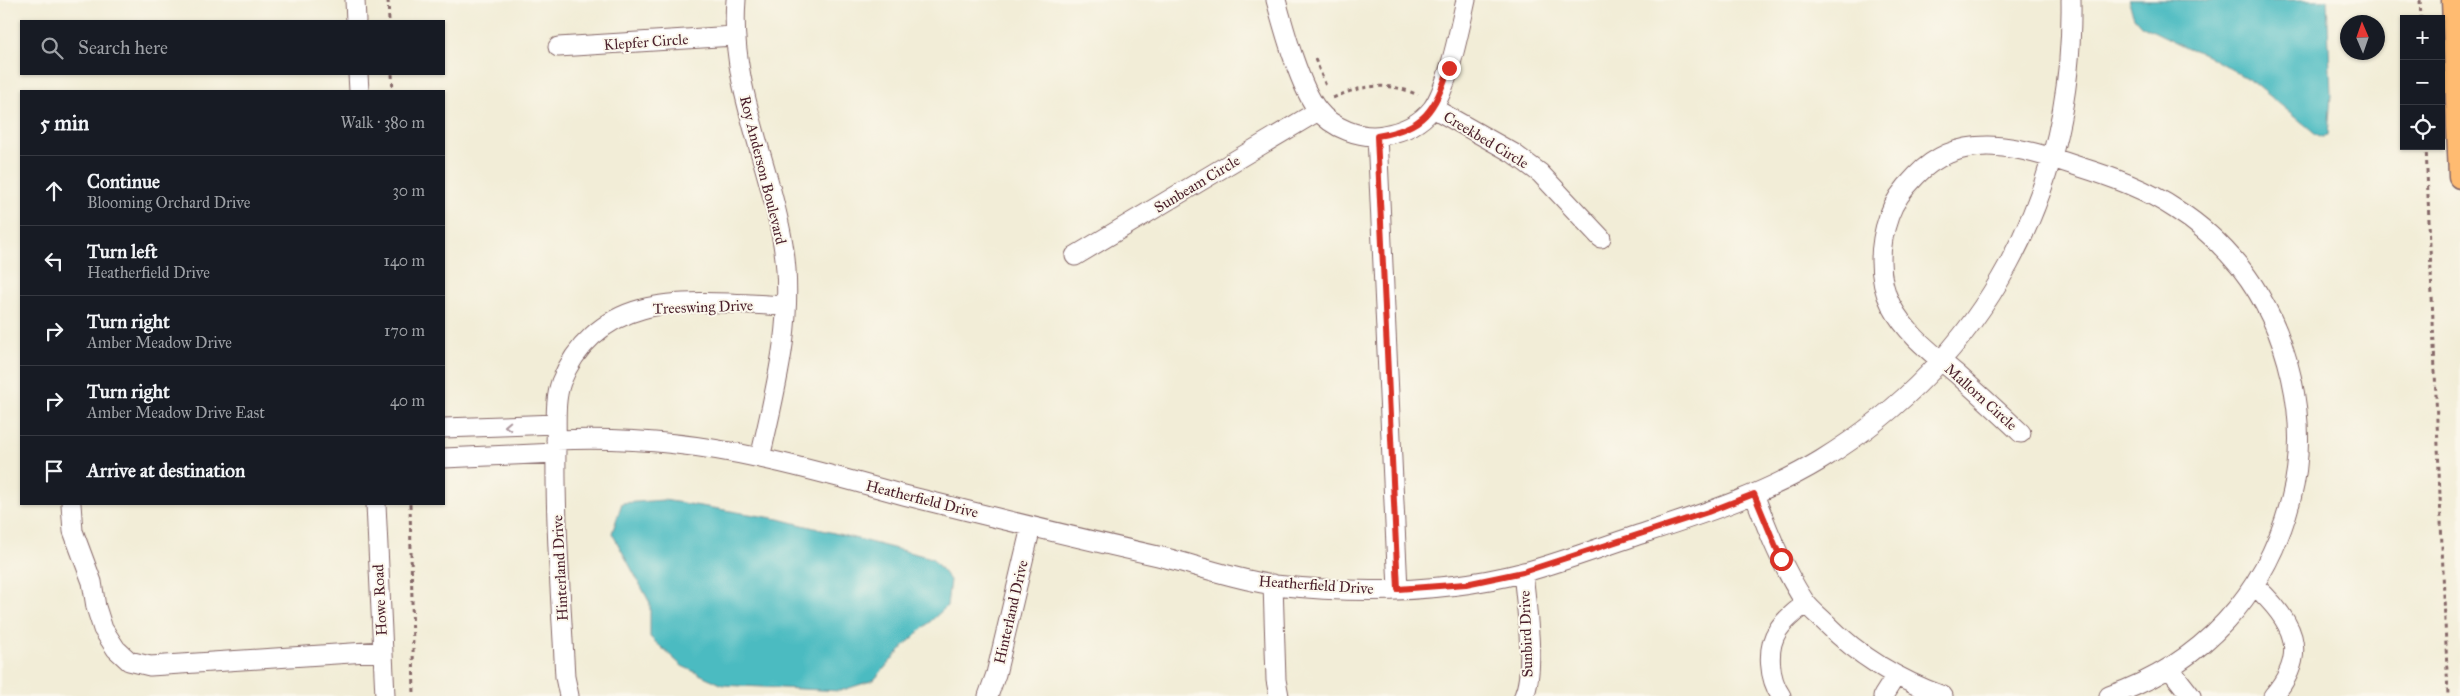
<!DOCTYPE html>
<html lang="en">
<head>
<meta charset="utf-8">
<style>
	body { margin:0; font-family:"IM FELL Great Primer",serif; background:#242831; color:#f1f3f6 }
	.controls { position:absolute; right:15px; top:15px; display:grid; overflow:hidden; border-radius:0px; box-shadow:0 1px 4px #0004 }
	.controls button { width:45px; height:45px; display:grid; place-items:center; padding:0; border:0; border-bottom:1px solid #363941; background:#171b24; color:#f1f3f6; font:25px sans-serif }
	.compass { position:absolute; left:2340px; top:15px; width:45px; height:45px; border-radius:50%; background:#171b24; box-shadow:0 1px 4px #0004; rotate:358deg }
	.stop { position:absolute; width:15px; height:15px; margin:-11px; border:4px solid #d93025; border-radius:50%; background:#fff }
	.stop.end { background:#d93025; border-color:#fff; box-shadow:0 1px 5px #0008 }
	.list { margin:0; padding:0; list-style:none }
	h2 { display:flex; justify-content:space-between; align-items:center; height:65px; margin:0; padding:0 20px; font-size:21px }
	h2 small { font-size:16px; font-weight:400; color:#9ea1a6 }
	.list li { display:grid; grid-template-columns:32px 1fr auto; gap:15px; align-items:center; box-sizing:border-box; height:70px; padding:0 20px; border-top:1px solid #363941 }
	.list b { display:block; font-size:19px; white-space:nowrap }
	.list p { margin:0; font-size:16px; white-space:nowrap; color:#9ea1a6 }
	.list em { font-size:16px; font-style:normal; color:#9ea1a6 }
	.icon { flex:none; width:28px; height:28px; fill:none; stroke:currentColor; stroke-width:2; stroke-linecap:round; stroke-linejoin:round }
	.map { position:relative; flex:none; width:2460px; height:696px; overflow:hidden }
	.search { position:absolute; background:#171b24; box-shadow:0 1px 4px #0004; left:20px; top:20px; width:425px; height:55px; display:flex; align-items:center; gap:12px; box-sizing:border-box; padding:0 18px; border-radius:0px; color:#9ea1a6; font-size:19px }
	.panel { position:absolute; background:#171b24; box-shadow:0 1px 4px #0004; left:20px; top:90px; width:425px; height:415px; border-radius:0px }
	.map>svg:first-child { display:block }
</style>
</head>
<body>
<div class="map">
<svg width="2460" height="696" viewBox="0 0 2460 696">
	<rect width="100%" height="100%" fill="#fbf7ec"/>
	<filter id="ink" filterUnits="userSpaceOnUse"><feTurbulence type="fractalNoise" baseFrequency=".02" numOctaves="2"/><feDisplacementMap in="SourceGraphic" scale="10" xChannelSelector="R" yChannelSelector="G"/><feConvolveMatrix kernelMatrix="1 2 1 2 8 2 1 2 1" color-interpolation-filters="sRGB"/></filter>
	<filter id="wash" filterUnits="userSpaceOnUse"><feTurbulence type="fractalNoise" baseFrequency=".0096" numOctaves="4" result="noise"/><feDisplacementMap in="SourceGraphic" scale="20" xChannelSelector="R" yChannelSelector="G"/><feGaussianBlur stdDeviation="1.12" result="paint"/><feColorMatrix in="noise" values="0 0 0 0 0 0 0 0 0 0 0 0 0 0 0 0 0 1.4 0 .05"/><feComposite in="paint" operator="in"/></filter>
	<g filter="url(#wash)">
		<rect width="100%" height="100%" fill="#f2edd7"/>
		<!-- water -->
		<path fill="#4cbbc1" stroke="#4b6d76" d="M2128,0H2327L2331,94L2328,136L2323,137L2316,134L2253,82L2205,54L2188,48L2141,25L2134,17Z
			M664,500L779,519L932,558L950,580L947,606L905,645L874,680L840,691L723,685L682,666L650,637V603L612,533L622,503Z"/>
	</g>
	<g filter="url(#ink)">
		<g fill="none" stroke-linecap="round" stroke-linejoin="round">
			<defs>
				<path id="minor" d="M355,0L356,21
					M736,0C729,85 770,162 783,244C795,316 776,388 760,458
					M1276,0C1284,29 1300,88 1318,110C1332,128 1361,139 1383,135C1402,132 1420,124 1432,109C1448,88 1460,27 1466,0
					M558,47L734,36
					M358,74L359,91
					M1433,108L1513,153L1540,173L1601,238
					M1377,136L1398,589
					M1075,256L1318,111
					M444,428L556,424
					M2021,433C2000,413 1979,394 1958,375C1933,354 1906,334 1891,305C1877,278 1879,244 1889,216C1894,201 1905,187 1916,176C1962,128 2023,148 2077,166C2112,177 2146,189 2177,210C2201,225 2222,245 2240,267C2289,329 2311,422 2291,499C2266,595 2202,664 2109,696
					M556,440C624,437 693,443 760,458C808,468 856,482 904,495C988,516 1073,537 1158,556C1197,565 1236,580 1275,585C1357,594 1445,593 1525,572C1561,562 1596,549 1632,537C1696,516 1762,496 1821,460C1985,359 2074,192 2071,0
					M444,458L556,453
					M1754,494C1768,531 1783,569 1805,602C1811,610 1820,617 1827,624C1861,658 1898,680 1943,696
					M71,504L73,531L92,582L96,607L103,629L116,649L129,661L150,666L382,651
					M376,504L385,696
					M1523,572C1526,605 1536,668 1524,696
					M1273,584L1276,680L1279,696
					M2255,586C2292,620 2311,652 2273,696
					M2170,669L2191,696
					M569,696L565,677C561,600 555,523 556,446C557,425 554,402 561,382C575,346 604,319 642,309C682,298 743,304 786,306
					M988,696L996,674L1031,527
					M1781,696C1769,679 1766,648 1778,630C1785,619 1796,611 1806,603
					M1883,696L1895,677"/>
				<path id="major" d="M2453,0L2460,177"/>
			</defs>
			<!-- minor casing -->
			<use href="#minor" stroke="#856767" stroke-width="21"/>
			<!-- major casing -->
			<use href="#major" stroke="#856767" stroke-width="25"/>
			<!-- path -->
			<path stroke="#856767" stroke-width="3" stroke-dasharray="4 4" stroke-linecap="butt" d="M388,0L389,21
				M2420,0L2421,19
				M1315,59L1326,86
				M392,74L393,91
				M1333,98C1362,85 1388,81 1418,95
				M2426,146L2448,696
				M410,504L414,696"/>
			<!-- minor -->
			<use href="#minor" stroke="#fff" stroke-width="19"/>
			<!-- major -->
			<use href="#major" stroke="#ffbb71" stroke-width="22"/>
		</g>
		<!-- one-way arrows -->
		<defs><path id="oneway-chevron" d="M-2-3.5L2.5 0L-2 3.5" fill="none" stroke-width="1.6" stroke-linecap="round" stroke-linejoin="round" transform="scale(1.25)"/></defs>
		<use stroke="#ae9aa0" href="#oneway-chevron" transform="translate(508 426) rotate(178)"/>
	</g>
	<g fill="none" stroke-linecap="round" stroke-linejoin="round" filter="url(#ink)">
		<!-- route -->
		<path stroke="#d93025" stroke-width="6" d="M1449,68C1434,111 1425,128 1377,136L1398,589L1466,584L1523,572L1708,512L1754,494L1781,559"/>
	</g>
	<g text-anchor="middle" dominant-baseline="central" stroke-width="4" stroke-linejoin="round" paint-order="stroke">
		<!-- street labels -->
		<g font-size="15" fill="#4a1f2b" stroke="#fbf7ec">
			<text transform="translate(646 42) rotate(-4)">Klepfer Circle</text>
			<text transform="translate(1486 140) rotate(31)">Creekbed Circle</text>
			<text transform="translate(763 170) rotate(76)">Roy Anderson Boulevard</text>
			<text transform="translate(1197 184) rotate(-31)">Sunbeam Circle</text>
			<text transform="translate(703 307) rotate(-2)">Treeswing Drive</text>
			<text transform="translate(1981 397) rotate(42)">Mallorn Circle</text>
			<text transform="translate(922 499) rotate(14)">Heatherfield Drive</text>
			<text transform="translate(560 568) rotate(-93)">Hinterland Drive</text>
			<text transform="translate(1316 585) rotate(4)">Heatherfield Drive</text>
			<text transform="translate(380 600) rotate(-93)">Howe Road</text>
			<text transform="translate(1011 612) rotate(-77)">Hinterland Drive</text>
			<text transform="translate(1526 634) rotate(-92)">Sunbird Drive</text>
		</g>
	</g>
</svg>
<div class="controls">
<button>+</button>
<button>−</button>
<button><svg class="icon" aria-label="locate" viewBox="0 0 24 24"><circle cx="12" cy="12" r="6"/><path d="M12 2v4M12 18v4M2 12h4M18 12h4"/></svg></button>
</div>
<svg class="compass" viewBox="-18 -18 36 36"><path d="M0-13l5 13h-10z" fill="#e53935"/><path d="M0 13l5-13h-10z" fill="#9ea1a6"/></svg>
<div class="stop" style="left:1781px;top:559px"></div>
<div class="stop end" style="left:1449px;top:68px"></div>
<div class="search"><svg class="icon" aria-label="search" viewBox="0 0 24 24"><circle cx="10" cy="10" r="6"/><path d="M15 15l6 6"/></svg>Search here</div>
<section class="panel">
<h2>5 min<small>Walk · 380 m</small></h2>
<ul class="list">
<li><svg class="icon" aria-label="ahead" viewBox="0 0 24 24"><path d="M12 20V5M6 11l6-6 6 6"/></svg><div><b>Continue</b><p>Blooming Orchard Drive</p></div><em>30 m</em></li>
<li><svg class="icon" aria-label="left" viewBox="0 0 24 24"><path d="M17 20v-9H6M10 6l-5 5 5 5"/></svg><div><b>Turn left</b><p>Heatherfield Drive</p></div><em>140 m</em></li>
<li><svg class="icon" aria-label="right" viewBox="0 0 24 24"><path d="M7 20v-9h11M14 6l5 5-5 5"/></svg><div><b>Turn right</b><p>Amber Meadow Drive</p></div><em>170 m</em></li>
<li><svg class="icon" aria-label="right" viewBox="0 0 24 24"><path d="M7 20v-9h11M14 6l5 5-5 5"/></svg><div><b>Turn right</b><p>Amber Meadow Drive East</p></div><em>40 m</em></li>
<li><svg class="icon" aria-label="arrive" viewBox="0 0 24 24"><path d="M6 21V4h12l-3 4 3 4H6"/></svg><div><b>Arrive at destination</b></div></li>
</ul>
</section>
</div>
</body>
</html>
